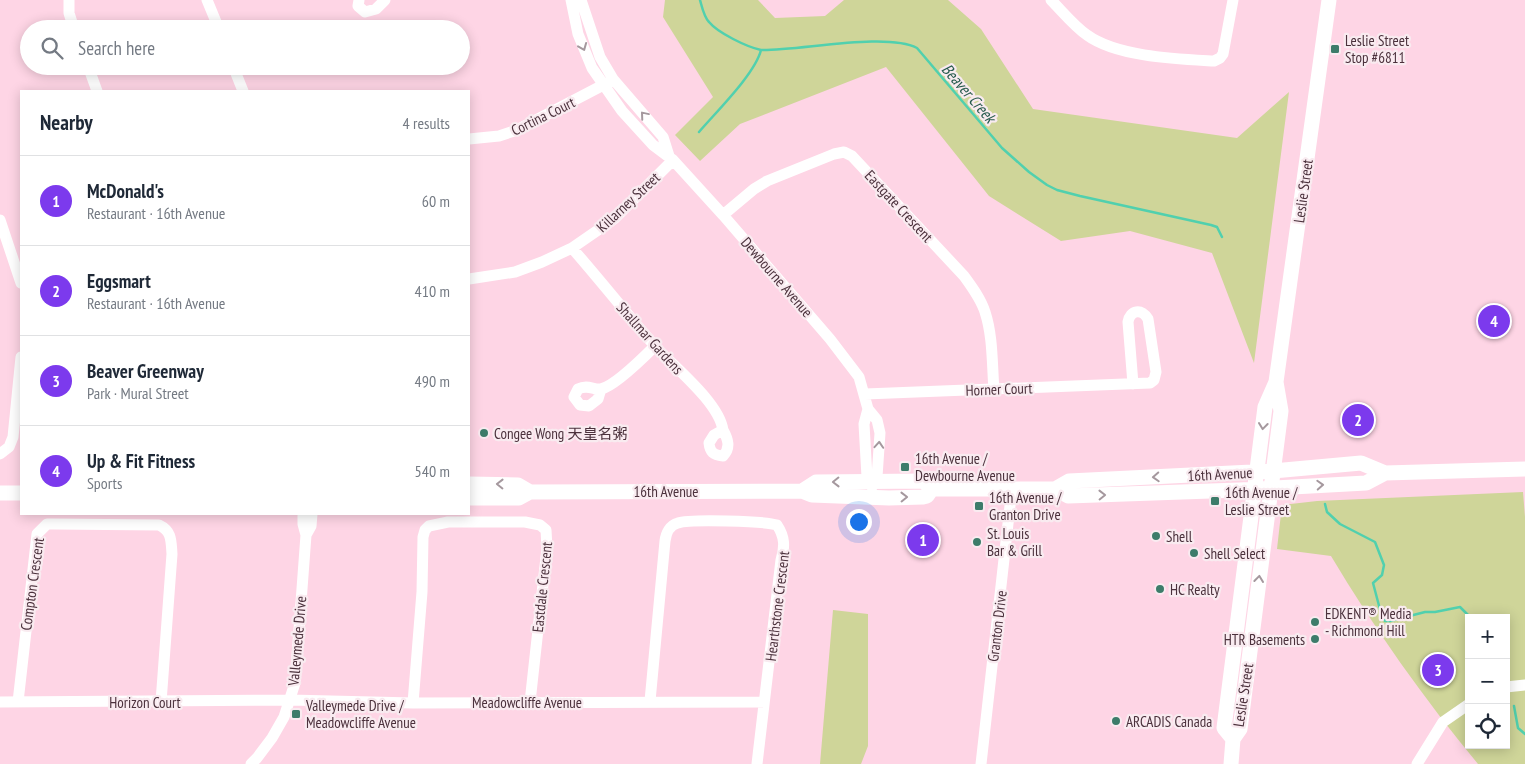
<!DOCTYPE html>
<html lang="en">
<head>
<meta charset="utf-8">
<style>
	body { margin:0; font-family:"PT Sans Narrow","Noto Sans SC",sans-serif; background:#f2f2f3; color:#1f2937 }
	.controls { position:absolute; right:15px; bottom:15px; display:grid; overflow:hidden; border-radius:0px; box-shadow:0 2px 12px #0003 }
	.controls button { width:45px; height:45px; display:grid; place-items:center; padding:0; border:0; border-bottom:1px solid #e0e1e3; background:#fff; color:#1f2937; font:25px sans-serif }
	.you { position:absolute; left:858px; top:521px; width:18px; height:18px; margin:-12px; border:4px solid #fff; border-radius:50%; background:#1a73e8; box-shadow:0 0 0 8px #1a73e833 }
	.badge { display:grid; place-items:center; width:32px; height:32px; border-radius:50%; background:#7c3aed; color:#fff; font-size:16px; font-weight:700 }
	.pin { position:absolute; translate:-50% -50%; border:2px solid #fff; box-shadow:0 1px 5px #0006 }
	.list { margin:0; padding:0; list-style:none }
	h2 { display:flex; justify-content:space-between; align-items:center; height:65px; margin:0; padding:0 20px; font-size:21px }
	h2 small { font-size:16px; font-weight:400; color:#747a83 }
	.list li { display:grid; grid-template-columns:32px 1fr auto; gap:15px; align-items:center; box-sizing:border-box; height:90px; padding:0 20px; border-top:1px solid #e0e1e3 }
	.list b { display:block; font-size:19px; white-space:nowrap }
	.list p { margin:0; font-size:16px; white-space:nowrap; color:#747a83 }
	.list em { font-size:16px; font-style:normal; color:#747a83 }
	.icon { flex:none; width:28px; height:28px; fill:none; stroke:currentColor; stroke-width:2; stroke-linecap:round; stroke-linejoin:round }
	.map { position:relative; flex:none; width:1525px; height:764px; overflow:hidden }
	.search { position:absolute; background:#fff; box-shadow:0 2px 12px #0003; left:20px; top:20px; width:450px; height:55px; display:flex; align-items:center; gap:12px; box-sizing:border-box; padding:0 18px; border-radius:28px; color:#747a83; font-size:19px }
	.panel { position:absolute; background:#fff; box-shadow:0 2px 12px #0003; left:20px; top:90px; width:450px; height:425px; border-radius:0px }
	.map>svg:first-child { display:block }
</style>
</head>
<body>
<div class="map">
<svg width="1525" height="764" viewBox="0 0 1525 764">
	<rect width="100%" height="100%" fill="#fed5e5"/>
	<!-- green -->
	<path fill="#cfd599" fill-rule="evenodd" d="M665,0H758L775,18L825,16L844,0H948L981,29L1033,109L1237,138L1289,92L1254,363L1212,253L1130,231L1061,241L989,196L886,67L740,124L700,161L675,135L713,97L663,17Z
		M1523,492L1525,517V764H1478C1424,699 1374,628 1331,556L1277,549L1282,505L1317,501ZM1469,618H1506V745H1469Z
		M833,610L868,614V746L861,764H820Z"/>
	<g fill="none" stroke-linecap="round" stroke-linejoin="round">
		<!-- stream -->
		<path stroke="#51d0ae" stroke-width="2.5" d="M700,0C702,7 704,17 709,22C718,33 747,47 761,50C799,51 886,32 917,48L1002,148L1029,172L1047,185L1057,190L1080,196L1211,225L1217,227L1222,237
			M699,132C716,112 755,74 761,50
			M1325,504L1327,512L1340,524L1375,542L1384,565L1382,575L1373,583L1382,617L1385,621H1390L1425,612H1435L1460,607L1471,618
			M1514,706L1518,728L1525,734"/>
		<!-- minor -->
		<path stroke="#fff" stroke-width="11" d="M69,0V13L74,29
			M207,0L219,29
			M359,0L358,6L365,12L376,9L385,0
			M571,0L578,34L592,68L622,111L653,145L673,160L723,215L830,339L859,377L868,409L864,424L867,477L872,481
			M581,0L600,57L613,79L663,137L669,156
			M1051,0C1062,11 1074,26 1087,35C1117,57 1178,59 1214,61L1220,58L1223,54L1233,0
			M88,66L97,91
			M233,66L243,91
			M469,139L499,136L517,130L609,82
			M723,215L754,189L767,181L834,154L844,152L852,156L964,276C972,287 981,299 985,312C993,336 992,365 994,390
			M0,220L21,283
			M572,248C600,280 626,313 654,345C673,366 719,402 723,430L714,435L709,443C710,452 713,455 723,456C731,448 728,439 723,430
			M469,279L515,272L542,262L572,248L614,219L673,160
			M601,389L598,399L589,406L580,405L574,397L578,389C588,384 593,390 601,389C615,386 645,356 655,346
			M865,394L1150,383L1154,380L1156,372L1148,319C1142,308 1130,310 1128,322L1133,384
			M868,409L877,420L880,433L877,477L872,481V487
			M0,454L9,447L13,437L21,357
			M306,535L311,526L312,514
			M1506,687L1525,685
			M650,701L665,541C666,533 670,525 678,523C689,519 765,521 777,525C785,537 785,547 781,560L757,764
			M0,702L290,700L413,703L764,702
			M18,702L37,534L47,524H53L159,525C172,531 171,541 172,554L161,702
			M413,703L422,592L423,537L425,530L429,526L448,522H525L540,525L546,530L547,548L530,702
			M251,764L257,758L272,738L284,717L295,683L306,535L303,524V514
			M981,764L1012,488
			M1417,764L1443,722L1469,704"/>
		<!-- major -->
		<path stroke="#fff" stroke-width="15" d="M469,484L518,485L530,492
			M1055,489L1069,481L1273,471L1361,463L1385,473L1525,469
			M802,491L816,482L923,481L932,489H1055L1068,496L1239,490L1366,483L1385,473
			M0,493H21
			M469,498H519L530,492L802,491L812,495L889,498L923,497L927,496L932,489
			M1233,739L1224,728L1265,407L1276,382L1329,0
			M1231,764L1233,739L1240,729L1281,411L1276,382"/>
	</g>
	<!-- one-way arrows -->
	<defs><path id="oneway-chevron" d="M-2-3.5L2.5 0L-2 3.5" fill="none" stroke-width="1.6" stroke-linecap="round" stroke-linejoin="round" transform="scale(1.25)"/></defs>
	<g stroke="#a5989e">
		<use href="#oneway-chevron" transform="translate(583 47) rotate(68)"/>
		<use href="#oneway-chevron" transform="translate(644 115) rotate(-130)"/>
		<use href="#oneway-chevron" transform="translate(1263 426) rotate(97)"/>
		<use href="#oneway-chevron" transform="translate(879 445) rotate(-86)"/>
		<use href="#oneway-chevron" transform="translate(1156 477) rotate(177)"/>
		<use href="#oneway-chevron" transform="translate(836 482) rotate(179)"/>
		<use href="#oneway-chevron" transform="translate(500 484) rotate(-179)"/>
		<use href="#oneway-chevron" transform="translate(1320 485) rotate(-3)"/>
		<use href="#oneway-chevron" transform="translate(1102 495) rotate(-1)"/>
		<use href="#oneway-chevron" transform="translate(904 497) rotate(-1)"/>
		<use href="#oneway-chevron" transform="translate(1259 579) rotate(-83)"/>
	</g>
	<!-- markers -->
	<g fill="#3d7c6a" stroke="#f9ebf0" stroke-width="2">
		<rect x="1330" y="44" width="10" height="10" rx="2.5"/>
		<circle cx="484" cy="433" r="5"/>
		<rect x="900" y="462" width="10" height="10" rx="2.5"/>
		<rect x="1210" y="496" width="10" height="10" rx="2.5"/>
		<rect x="974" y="501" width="10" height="10" rx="2.5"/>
		<circle cx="1156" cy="536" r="5"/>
		<circle cx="977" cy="542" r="5"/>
		<circle cx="1194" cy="553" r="5"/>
		<circle cx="1160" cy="589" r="5"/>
		<circle cx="1315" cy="622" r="5"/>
		<circle cx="1315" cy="639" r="5"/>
		<rect x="291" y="709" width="10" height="10" rx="2.5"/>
		<circle cx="1116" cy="721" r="5"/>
	</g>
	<g text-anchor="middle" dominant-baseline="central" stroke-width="4.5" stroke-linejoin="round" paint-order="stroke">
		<!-- poi labels -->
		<g font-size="15" fill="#4b313c" stroke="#f9ebf0" text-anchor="start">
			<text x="1345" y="40">Leslie Street<tspan x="1345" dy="17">Stop #6811</tspan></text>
			<text x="494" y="433">Congee Wong 天皇名粥</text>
			<text x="915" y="458">16th Avenue /<tspan x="915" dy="17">Dewbourne Avenue</tspan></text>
			<text x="1225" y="492">16th Avenue /<tspan x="1225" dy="17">Leslie Street</tspan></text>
			<text x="989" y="497">16th Avenue /<tspan x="989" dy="17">Granton Drive</tspan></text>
			<text x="987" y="533">St. Louis<tspan x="987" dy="17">Bar &amp; Grill</tspan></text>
			<text x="1166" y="536">Shell</text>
			<text x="1204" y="553">Shell Select</text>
			<text x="1170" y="589">HC Realty</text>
			<text x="1325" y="613">EDKENT® Media<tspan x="1325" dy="17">- Richmond Hill</tspan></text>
			<text x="1305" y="639" text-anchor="end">HTR Basements</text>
			<text x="306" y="705">Valleymede Drive /<tspan x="306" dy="17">Meadowcliffe Avenue</tspan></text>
			<text x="1126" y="721">ARCADIS Canada</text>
		</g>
		<!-- street labels -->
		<g font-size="15" fill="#4b313c" stroke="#f9ebf0">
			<text transform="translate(543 116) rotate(-26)">Cortina Court</text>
			<text transform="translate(1303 191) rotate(-82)">Leslie Street</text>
			<text transform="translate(628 202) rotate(-43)">Killarney Street</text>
			<text transform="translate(899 206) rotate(47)">Eastgate Crescent</text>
			<text transform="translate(777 277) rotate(49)">Dewbourne Avenue</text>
			<text transform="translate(650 338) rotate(48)">Shallmar Gardens</text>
			<text transform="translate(999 389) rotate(-2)">Horner Court</text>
			<text transform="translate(1220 474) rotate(-3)">16th Avenue</text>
			<text x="666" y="491">16th Avenue</text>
			<text transform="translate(32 584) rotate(-82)">Compton Crescent</text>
			<text transform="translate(542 587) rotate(-84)">Eastdale Crescent</text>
			<text transform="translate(777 606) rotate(-83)">Hearthstone Crescent</text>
			<text transform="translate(997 626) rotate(-83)">Granton Drive</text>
			<text transform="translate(297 641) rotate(-85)">Valleymede Drive</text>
			<text transform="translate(1243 695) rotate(-81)">Leslie Street</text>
			<text x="145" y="702">Horizon Court</text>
			<text x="527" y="702">Meadowcliffe Avenue</text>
		</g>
		<!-- water labels -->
		<g font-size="16" font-style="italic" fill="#275b4d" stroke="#f9ebf0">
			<text transform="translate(969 93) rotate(49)">Beaver Creek</text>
		</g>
	</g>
</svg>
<div class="controls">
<button>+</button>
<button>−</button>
<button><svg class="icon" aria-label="locate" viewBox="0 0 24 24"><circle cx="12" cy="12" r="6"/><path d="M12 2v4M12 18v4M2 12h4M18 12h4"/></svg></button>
</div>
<div class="you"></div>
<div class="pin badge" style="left:923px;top:540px">1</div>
<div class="pin badge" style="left:1358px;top:420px">2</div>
<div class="pin badge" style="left:1438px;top:670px">3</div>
<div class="pin badge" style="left:1494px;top:321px">4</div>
<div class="search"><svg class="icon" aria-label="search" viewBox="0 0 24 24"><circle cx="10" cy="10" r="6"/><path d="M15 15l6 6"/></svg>Search here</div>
<section class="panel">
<h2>Nearby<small>4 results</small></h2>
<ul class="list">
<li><span class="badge">1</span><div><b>McDonald's</b><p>Restaurant · 16th Avenue</p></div><em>60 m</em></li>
<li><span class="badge">2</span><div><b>Eggsmart</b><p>Restaurant · 16th Avenue</p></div><em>410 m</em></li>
<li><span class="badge">3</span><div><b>Beaver Greenway</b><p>Park · Mural Street</p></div><em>490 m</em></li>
<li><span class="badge">4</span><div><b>Up &amp; Fit Fitness</b><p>Sports</p></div><em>540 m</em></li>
</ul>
</section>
</div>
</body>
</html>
